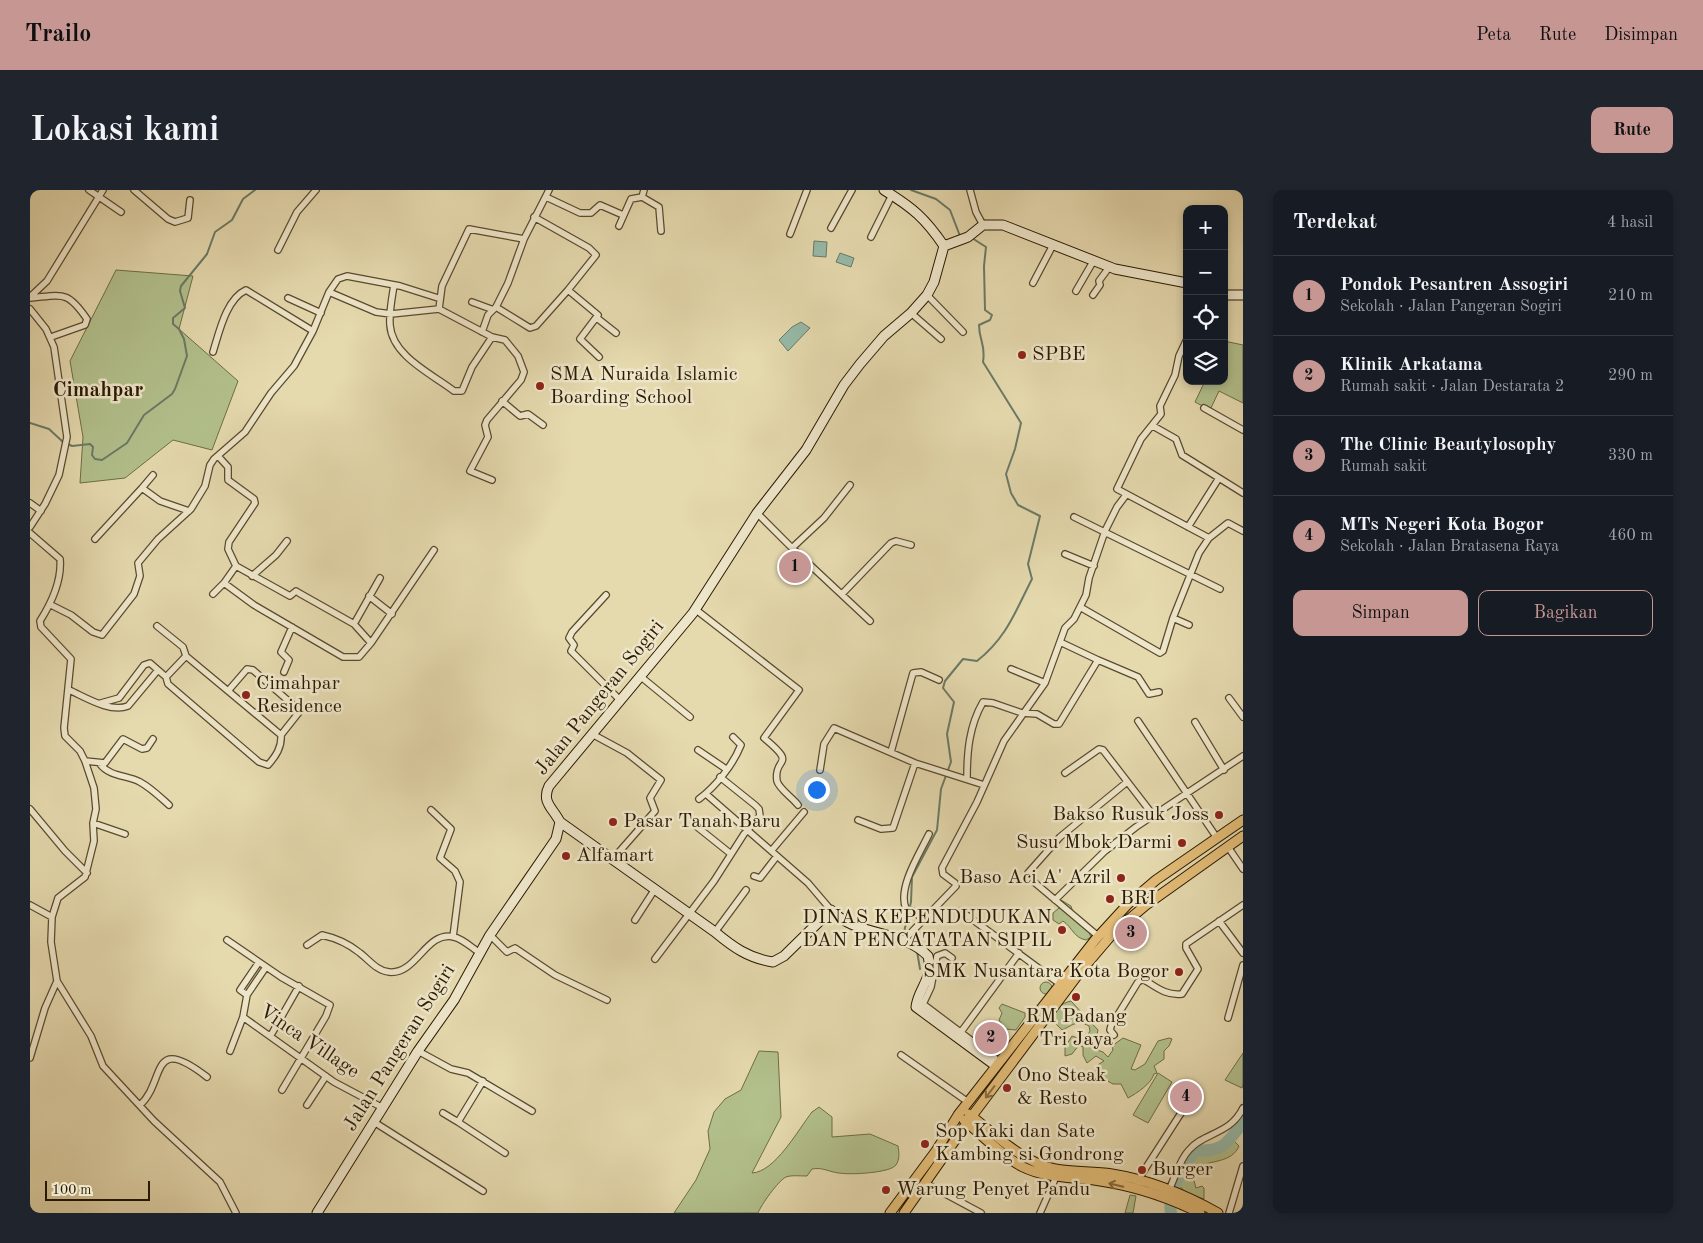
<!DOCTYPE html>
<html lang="id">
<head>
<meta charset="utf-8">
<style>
	body { margin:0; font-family:"Old Standard TT",serif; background:#20242c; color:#f1f3f6 }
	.controls { position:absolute; right:15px; top:15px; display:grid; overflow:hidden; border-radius:10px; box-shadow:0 2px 8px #0003 }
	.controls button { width:45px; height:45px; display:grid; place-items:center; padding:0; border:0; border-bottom:1px solid #363941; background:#171b24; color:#f1f3f6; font:25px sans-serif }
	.scale { position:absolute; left:15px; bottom:12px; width:105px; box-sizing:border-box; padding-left:5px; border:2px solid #2b1a02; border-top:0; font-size:14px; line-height:18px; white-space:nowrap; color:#2b1a02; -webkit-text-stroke:4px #eee6ca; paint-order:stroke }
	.you { position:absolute; left:786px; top:599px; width:18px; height:18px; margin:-12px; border:4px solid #fff; border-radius:50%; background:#1a73e8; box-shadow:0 0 0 8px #1a73e833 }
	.badge { display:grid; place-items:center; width:32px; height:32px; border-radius:50%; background:#c59692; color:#111; font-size:16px; font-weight:700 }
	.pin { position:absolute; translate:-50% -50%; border:2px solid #fff; box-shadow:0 1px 5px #0006 }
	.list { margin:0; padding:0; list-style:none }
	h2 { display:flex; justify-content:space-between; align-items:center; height:65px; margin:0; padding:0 20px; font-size:21px }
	h2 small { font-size:16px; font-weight:400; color:#9ea1a6 }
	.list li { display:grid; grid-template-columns:32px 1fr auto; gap:15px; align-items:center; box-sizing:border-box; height:80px; padding:0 20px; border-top:1px solid #363941 }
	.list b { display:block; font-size:19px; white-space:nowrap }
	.list p { margin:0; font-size:16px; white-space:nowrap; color:#9ea1a6 }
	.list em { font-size:16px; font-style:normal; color:#9ea1a6 }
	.actions { display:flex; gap:10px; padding:15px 20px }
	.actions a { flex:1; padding:11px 0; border:1px solid #c59692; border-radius:10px; text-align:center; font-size:18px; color:#c59692 }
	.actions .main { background:#c59692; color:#111 }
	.icon { flex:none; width:28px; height:28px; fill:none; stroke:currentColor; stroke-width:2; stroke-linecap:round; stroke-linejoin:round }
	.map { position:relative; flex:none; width:1213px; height:1023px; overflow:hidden; border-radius:10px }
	header { display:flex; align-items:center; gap:30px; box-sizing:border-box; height:70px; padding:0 25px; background:#c59692; color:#111 }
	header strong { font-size:24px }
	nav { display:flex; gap:28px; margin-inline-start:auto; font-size:18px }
	.intro { display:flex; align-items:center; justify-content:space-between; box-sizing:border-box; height:120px; padding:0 30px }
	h1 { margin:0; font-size:35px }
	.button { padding:12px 22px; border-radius:10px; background:#c59692; color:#111; font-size:18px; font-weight:700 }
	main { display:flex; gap:30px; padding:0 30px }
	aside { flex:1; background:#171b24; border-radius:10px; box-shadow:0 2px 8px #0003 }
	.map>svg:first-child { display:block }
</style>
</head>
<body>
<header>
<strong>Trailo</strong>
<nav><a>Peta</a><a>Rute</a><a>Disimpan</a></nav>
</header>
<div class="intro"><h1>Lokasi kami</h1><a class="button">Rute</a></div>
<main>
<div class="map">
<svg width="1213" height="1023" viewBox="0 0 1213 1023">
	<rect width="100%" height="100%" fill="#e5d9ae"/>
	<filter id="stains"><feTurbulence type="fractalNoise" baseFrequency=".004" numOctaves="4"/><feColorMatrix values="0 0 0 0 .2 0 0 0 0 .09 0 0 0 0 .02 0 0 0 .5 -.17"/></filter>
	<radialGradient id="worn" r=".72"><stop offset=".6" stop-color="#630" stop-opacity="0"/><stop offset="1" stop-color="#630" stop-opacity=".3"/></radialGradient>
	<!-- green -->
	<path fill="#b2c08c" stroke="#6e6d47" d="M86,80L163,86L149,139L208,191L182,260L143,250L95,288L50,293L53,247L40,171Z
		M1194,151L1213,155V213L1189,201L1180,220L1165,212L1175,191H1194Z
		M1031,710L1041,716L1043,722L1053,729L1061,747L1056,750C1044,748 1042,737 1033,731L1029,734L1023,730V723L1034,714Z
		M1010 798a6 6 0 1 1 12 0a6 6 0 1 1-12 0Z
		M1041,811L1068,840L1066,850L1060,855L1062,858L1073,862L1078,867L1083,860L1082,856L1093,848L1111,855L1101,879L1105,880L1115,874L1128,851L1139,848L1142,849L1139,856L1134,861V869L1124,876L1127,883L1124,884C1121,894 1107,903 1098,908L1091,894H1083L1070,887L1059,892L1069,874L1074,871L1066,866L1057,873L1053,865V857L1049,855L1042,864L1035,866V857L1042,846L1053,850L1056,848L1060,841L1059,836C1047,829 1042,836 1032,840L1023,831C1023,820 1031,813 1041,811Z
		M972,814L995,823V827L986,840L975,839L969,830L972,823L969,818Z
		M729,861L748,862L751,927L722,983C745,982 768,940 782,922L789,917L802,927V947L840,944L868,956C869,962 870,969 866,975C860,983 820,985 809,983C799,982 793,977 782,979L777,986C770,986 761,985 756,987C748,991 731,1015 728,1023H644L666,990L680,959L678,941L684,922L695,909L711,900Z
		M1213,863V895L1212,898L1195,890Z
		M1128,883L1142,892L1118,933L1103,925Z
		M1204,951L1209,956C1202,973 1181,970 1168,977L1169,985L1163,987L1166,998L1172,996L1174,998V1009L1154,1002L1152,998H1148L1146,992L1139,997L1137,994L1149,979L1158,974L1159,968L1155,967L1166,957L1173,961L1176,959L1179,961L1189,956L1193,961L1196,956Z
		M1100,1005L1106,1006L1103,1023H1095Z"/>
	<!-- water -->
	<path fill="#96baa9" stroke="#6b7a66" d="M784,51L797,52L796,67L783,66Z
		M810,63L824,68L821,77L806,72Z
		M771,132L780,138L758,161L749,150L762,137Z"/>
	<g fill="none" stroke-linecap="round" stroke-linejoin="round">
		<!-- stream -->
		<path stroke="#6b7a66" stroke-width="2" d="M881,0L906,9L920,20L930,46
			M0,233L19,239L33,252
			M38,254L42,256L60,254L63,257L62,265L65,269L72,270L97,253L114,225L142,204L145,199L157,166L154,149L149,139L143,134V128L155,118L150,101L151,96L177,64L185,42L202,30L213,9L225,0
			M884,752L874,742L881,712L882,687L907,640L911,599L921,572L917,544L924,512L913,498L915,491L933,469L947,471C977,447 985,422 1002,389L998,374L1010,326L988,315L981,303L976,284L985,259L991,233L953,172C956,154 949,151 949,135L960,130L962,125L955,120L954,76L956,57L942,48
			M887,761L890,779"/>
		<!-- river -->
		<path stroke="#96baa9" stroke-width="12" d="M1141,1023C1137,1002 1153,975 1166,960C1193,963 1198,952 1213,932"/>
		<defs>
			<path id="street" d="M59,0L91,22
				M104,0L138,29L145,32L158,28L160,10
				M940,0L946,22L953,35
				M516,7L550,23H561L570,15L593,25
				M612,7L629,17L631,41
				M504,27L559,58L566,65L538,100
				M589,36L601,9L612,7L614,0
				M801,38L822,0
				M760,44L777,0
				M841,47L862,5
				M248,60L267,22L286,0
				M1003,93L1023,55
				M364,95C362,108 359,122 360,135C362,166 402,184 424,201H432L442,177L462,147
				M1046,101L1064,70
				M299,102L346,122L361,124L409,119L462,147L475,150L488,166L494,182L491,190L457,230L455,235L458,247L440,281L462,290
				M897,105L933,142
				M1063,105L1070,95L1069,91L1080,76
				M0,107L17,91L73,0
				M0,108C33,105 37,100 57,129L55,135L21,147
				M258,108L291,123
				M442,112L461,119
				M466,117L500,138L506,136L538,100L568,125L550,149L569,167
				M0,119L16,139L24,157L37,247L29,285L15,314L0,337
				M409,119L412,96L439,39L494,49
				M881,123L911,149
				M567,128L586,143
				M452,142L458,125L466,117L478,93L494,49L519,0
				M1157,149L1149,166L1145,185L1130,216L1131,224L1111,249L1087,299L1179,348L1198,333L1213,341
				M183,162C189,143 196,109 216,100L283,141
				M472,211L490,226L498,224L513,235
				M1174,218L1213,240
				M1123,236L1146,249L1152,265L1189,288
				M188,266L198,277V290L224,309L225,313L199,352L198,359L206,376L194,393L224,415L313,467H329L341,453L404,360
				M112,298L123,285
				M0,313L11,321
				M727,323L762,358L794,328L820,295
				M1044,327L1190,399
				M1158,337L1189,288L1213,303
				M0,343L30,369C32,391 22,412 10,431L11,437L41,469L34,538L35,546L50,561L55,571L64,598L66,619L63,633L64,651L55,687L28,708L22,727L21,752L27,791L15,818L0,868
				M65,349L112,298L130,311L159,321
				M762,358L840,431
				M1035,364L1064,376
				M206,376L260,406L266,401L269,403L324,434L341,453
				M222,386L246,365L257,351
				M183,404L194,393
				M812,404L861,353L866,351L881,355
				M576,405L542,442L539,448L544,455L541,461L590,510
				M339,406L362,424
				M21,415L41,425L63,442L72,445L104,404L110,386L108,373L128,349L161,319L175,296L180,275L184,269L215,242L241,203L264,176L283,141L299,102L308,89L317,86L370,96L408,108
				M1050,417L1130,463L1133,461L1143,428
				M665,419L769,500L734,548C769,577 743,566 747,591C749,599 763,608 768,615
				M324,434L350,388
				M1159,435L1143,428L1169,363L1179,348
				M127,436L153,457L156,466
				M1030,452L1068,470
				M981,479L1015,493
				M254,482L259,470L251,462L262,437
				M610,486L660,527
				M39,500C55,507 80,523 98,516L128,480
				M198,501L217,479L223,480L270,521L251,545
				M1199,508L1213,527
				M71,513L89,508L114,475L120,473L136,487L138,494L229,572L238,575C246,566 252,557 251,545L156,466L136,487
				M1108,531L1187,648
				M1165,532L1194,580
				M562,544L597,563L631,590L620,608L625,621L582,670
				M668,560L696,579
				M861,562L883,483L891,482L909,490
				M55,571L75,573L93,549L112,559L117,558L123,549
				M70,574C80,587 97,585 110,592C121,598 130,607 139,615
				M790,580L794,554L804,538L885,573L954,595
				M1035,583L1069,559L1073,560L1123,625
				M937,589C937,562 939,536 953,512L963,513L992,523L1007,524L1024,534H1029L1068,470L1108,487L1119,504L1129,502
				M676,604L778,693L801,720
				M669,609C686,596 703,575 711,555L703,547
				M0,619L35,661L57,683
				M401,620L421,639L410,668L425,681L430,692L423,747
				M828,630L851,639L863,638L885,573
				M63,633L95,644
				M666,636L701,664
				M1198,657L1213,679
				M742,660L774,622
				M724,686L730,688L747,666
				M1025,710L1075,661L1106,637L1213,566
				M0,715L22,727
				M931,721L1030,794
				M893,729L883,721L876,719C867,698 890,663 899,644
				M605,730L625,699
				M1189,731L1213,763
				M685,742L716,700
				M460,745L477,762L485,758L525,785L577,810
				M1068,746L998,687V683L1030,647L1097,592
				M197,750L251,787L300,815L296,826L252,900
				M873,751L926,696L925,693L913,684L912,678L947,612L974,551L1015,493L1035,438L1044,429L1056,405L1059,388L1075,341L1087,317L1096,305
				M277,755L292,745C306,748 319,754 330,763C339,770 347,781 359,782C387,785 396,740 424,747C433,749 442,758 450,763
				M922,768L915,763L907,766L901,797L893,814L970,872
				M625,769L684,691L714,644L730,626L729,619L725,615L690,587
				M27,791L61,846L73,876L124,931L190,992L206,1023
				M217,805L210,800L229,772
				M213,827L304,892L353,918
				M1198,828L1213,775
				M931,842L989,763
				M241,845L269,796
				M1084,845L1080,840L1081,836L1108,792L1113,789C1126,797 1136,806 1152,804L1168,779L1156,758V754L1213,715
				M200,861L213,827L217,805L236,777
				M388,861L421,879L438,883L502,921
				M871,865L938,912
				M453,891L428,932L475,963
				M110,915C136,892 119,842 177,887
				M277,915L296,886
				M413,923L428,932
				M344,932L453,1001
				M1108,990L1153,920
				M895,993L951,1023
				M1140,998C1145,987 1150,969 1159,960C1174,942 1200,945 1213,918
				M1010,1023L1026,987
				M1199,1023L1213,976"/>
			<path id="secondary" d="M854,0C883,18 895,28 914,56
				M914,56L938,47L953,35H973L1085,79L1157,93
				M1194,105H1213
				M530,632L685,742C703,757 718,768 743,772L754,766L801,720C826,747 872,739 898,766C904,789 888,798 886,817L966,876
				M287,1023L388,861L424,810L460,745L526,649L530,632C523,618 511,612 519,596L663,423L727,323L776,260L814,195L830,174L854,146L881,123L897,105L904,92L914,56"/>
			<path id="primary" d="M939,924C961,941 982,962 1007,973C1029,984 1057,980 1082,984C1120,990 1154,1004 1188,1023
				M934,930C952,945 972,966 993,977C1015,988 1041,987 1064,990C1100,995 1138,1007 1170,1023
				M860,1023L906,961L928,925L1065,750L1098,714L1126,690L1213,630
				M874,1023L942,926L1050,782L1085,741L1116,715L1213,646"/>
		</defs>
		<!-- street casing -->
		<use href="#street" stroke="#5a4a2d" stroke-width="8"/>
		<!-- secondary casing -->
		<use href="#secondary" stroke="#2b1a02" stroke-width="11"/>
		<!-- primary casing -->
		<use href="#primary" stroke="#2b1a02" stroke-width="11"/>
		<!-- street -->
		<use href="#street" stroke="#eee6ca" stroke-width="5.5"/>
		<!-- secondary -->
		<use href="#secondary" stroke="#eee6ca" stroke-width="9"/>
		<!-- primary -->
		<use href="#primary" stroke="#e2bc77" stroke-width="9"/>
	</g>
	<!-- one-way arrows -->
	<defs><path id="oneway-shaft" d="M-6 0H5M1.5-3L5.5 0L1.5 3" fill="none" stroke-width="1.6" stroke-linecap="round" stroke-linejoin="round" transform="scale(1.25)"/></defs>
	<g stroke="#866b3c">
		<use href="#oneway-shaft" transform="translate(960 902) rotate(127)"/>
		<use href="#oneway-shaft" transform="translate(1086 995) rotate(-167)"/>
	</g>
	<!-- markers -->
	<g fill="#8f2418" stroke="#eee6ca" stroke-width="2">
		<circle cx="992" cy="165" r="5"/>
		<circle cx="510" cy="196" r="5"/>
		<circle cx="216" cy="505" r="5"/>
		<circle cx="1189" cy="625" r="5"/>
		<circle cx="583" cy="632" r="5"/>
		<circle cx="1152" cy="653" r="5"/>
		<circle cx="536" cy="666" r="5"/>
		<circle cx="1091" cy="688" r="5"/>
		<circle cx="1080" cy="709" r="5"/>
		<circle cx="1032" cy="740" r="5"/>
		<circle cx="1149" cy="782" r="5"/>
		<circle cx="1046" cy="807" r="5"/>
		<circle cx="977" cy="898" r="5"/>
		<circle cx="895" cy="954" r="5"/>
		<circle cx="1112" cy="980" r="5"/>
		<circle cx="856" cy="1000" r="5"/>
	</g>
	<g text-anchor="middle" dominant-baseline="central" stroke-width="5" stroke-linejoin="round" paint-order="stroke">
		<!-- poi labels -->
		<g font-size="20" fill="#2b1a02" stroke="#eee6ca" text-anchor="start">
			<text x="1002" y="165">SPBE</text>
			<text x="520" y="185">SMA Nuraida Islamic<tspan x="520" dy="23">Boarding School</tspan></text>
			<text x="226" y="494">Cimahpar<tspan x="226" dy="23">Residence</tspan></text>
			<text x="1179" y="625" text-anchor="end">Bakso Rusuk Joss</text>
			<text x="593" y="632">Pasar Tanah Baru</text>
			<text x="1142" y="653" text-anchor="end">Susu Mbok Darmi</text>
			<text x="546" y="666">Alfamart</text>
			<text x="1081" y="688" text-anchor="end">Baso Aci A' Azril</text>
			<text x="1090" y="709">BRI</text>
			<text x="1022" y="728" text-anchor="end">DINAS KEPENDUDUKAN<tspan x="1022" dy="23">DAN PENCATATAN SIPIL</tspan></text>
			<text x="1139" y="782" text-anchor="end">SMK Nusantara Kota Bogor</text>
			<text x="1046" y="827" text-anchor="middle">RM Padang<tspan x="1046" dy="23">Tri Jaya</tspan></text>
			<text x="987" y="886">Ono Steak<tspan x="987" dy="23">&amp; Resto</tspan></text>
			<text x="905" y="942">Sop Kaki dan Sate<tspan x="905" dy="23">Kambing si Gondrong</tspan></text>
			<text x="1122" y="980">Burger</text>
			<text x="866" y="1000">Warung Penyet Pandu</text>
		</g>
		<!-- street labels -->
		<g font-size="20" fill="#2b1a02" stroke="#eee6ca">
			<text transform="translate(570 508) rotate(-51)">Jalan Pangeran Sogiri</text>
			<text transform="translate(279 852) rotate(34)">Vinca Village</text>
			<text transform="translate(370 858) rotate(-58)">Jalan Pangeran Sogiri</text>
		</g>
		<!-- neighbourhood labels -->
		<g font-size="21" font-weight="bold" fill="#2b1a02" stroke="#eee6ca">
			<text x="68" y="200">Cimahpar</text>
		</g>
	</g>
	<rect width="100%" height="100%" filter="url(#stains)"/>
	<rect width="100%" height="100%" fill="url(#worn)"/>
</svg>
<div class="controls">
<button>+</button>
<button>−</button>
<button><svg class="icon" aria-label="locate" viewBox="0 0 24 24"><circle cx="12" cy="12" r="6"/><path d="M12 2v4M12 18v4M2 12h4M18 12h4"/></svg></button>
<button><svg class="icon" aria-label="layers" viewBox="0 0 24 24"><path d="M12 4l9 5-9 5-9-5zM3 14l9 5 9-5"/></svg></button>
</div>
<div class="scale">100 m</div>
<div class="you"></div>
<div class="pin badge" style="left:765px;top:377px">1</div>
<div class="pin badge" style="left:961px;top:848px">2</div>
<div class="pin badge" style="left:1101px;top:743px">3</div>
<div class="pin badge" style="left:1156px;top:907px">4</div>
</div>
<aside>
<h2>Terdekat<small>4 hasil</small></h2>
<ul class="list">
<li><span class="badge">1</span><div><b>Pondok Pesantren Assogiri</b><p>Sekolah · Jalan Pangeran Sogiri</p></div><em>210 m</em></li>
<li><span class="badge">2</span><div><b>Klinik Arkatama</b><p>Rumah sakit · Jalan Destarata 2</p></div><em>290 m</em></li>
<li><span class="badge">3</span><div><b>The Clinic Beautylosophy</b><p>Rumah sakit</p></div><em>330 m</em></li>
<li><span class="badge">4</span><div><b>MTs Negeri Kota Bogor</b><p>Sekolah · Jalan Bratasena Raya</p></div><em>460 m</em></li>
</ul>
<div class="actions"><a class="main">Simpan</a><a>Bagikan</a></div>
</aside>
</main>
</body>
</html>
